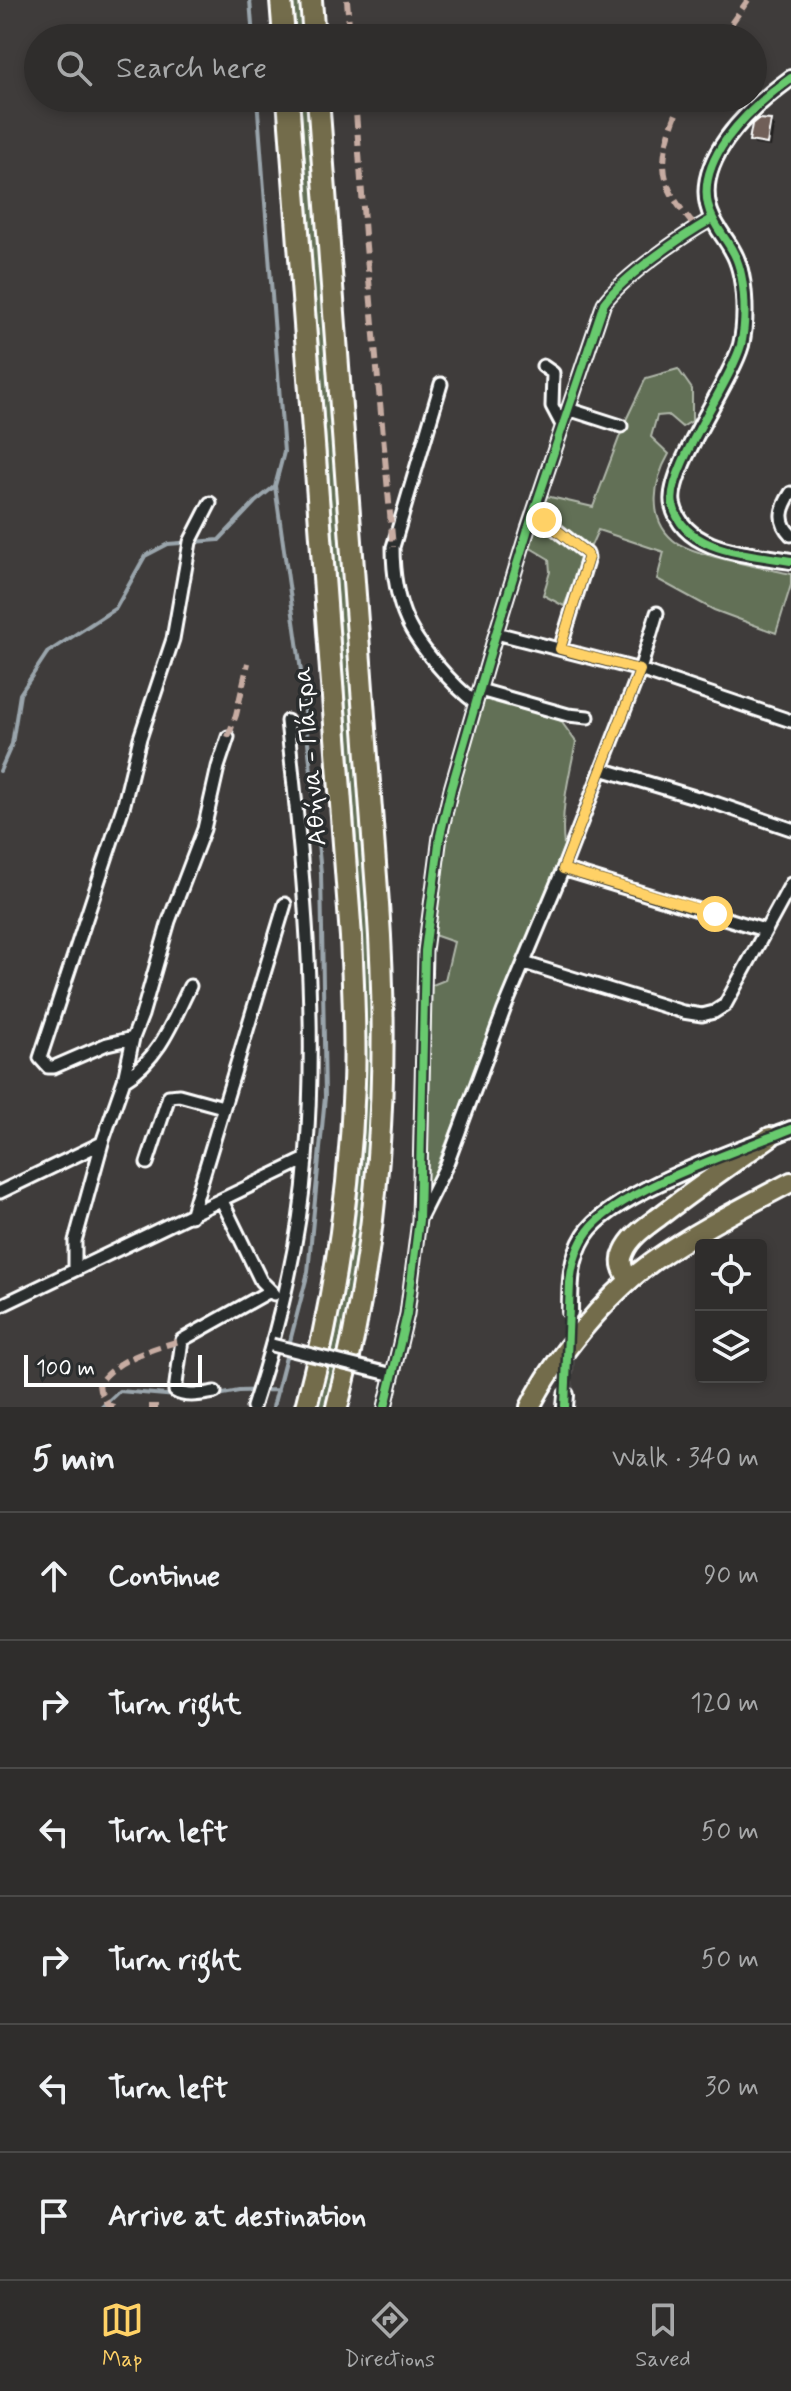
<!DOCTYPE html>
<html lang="en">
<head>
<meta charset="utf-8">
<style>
	body { margin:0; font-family:Mynerve,sans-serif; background:#373534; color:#f1f3f6 }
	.controls { position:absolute; right:24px; bottom:24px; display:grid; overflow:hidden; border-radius:8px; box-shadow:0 4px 12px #0003 }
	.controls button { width:72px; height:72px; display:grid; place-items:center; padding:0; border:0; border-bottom:2px solid #4a4948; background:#2f2d2c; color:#f1f3f6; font:40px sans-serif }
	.scale { position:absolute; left:24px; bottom:20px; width:178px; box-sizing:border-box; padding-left:8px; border:4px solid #fff; border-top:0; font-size:22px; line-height:28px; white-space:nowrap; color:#fff; -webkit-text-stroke:6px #2a2d2e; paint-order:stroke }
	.stop { position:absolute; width:24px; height:24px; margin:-18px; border:6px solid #ffd166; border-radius:50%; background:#fff }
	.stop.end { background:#ffd166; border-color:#fff; box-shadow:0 2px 8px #0008 }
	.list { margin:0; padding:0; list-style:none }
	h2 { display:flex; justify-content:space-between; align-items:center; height:104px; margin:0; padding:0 32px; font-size:34px }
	h2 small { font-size:26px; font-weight:400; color:#a7a8a9 }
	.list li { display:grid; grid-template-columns:52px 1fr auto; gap:24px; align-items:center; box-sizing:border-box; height:128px; padding:0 32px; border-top:2px solid #4a4948 }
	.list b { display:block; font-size:30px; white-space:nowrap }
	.list em { font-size:26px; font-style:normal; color:#a7a8a9 }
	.icon { flex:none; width:44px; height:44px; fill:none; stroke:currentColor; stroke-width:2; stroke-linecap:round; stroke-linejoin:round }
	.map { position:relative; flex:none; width:791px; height:1407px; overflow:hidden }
	.search { position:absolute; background:#2f2d2c; box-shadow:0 4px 12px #0003; left:24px; right:24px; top:24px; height:88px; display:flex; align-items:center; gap:20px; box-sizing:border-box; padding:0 28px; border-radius:44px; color:#a7a8a9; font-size:30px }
	.sheet { height:872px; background:#2f2d2c }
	nav { display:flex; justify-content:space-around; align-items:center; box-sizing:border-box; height:112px; border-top:2px solid #4a4948; background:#2f2d2c; font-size:22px; color:#a7a8a9 }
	nav a { display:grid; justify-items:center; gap:4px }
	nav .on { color:#ffd166 }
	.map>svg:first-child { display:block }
</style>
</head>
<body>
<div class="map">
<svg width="791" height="1407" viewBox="0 0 791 1407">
	<rect width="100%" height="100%" fill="#3f3c3b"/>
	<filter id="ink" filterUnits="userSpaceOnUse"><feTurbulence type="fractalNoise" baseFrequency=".0125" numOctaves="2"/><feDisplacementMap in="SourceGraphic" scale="16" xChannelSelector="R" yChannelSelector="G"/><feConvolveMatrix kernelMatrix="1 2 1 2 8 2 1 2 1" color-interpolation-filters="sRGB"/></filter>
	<g filter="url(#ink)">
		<!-- green -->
		<path fill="#626f56" stroke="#b0b7aa" stroke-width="2" d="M293,0H300L302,38H296Z
			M300,98H307L369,936C371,985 374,1033 372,1082C369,1192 352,1300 325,1407H318C346,1301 363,1192 366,1083C367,1024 364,965 361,906Z
			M678,369L692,389V421L682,427L668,415L657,416L651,437L669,454C654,480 647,518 673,540C690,555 765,568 791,574V585L776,633L714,610L657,579L664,552L598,530L564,606L543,595L550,572L549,559L529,547L546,496L593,507L625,422L646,378Z
			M484,697L558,717L576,742C569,776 560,810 564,846L430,1184L427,1186L423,1156L430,986L445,980L454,942L431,934L442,846L462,761Z"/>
		<!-- shadow -->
		<path fill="#0007" d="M771,122L774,126L771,147L755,145L751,141Z"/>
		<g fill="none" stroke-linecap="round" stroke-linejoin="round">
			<!-- stream -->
			<path stroke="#9aa5ac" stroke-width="4" d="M250,0L253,38
				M257,98L284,452L275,486L301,671L321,873L325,1097L308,1272L273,1407
				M0,771L12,744L20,694L47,653L116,608L145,556L168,544L219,540L255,502L275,486
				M218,1395L239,1391L278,1390
				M102,1407L119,1391L177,1396"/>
		</g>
		<!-- building -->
		<path fill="#705f58" stroke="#fff" stroke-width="2" d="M758,119L771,120L767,144L749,141L752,124Z"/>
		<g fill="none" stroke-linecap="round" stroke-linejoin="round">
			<!-- tertiary-tunnel -->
			<path stroke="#52504f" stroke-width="14" stroke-dasharray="14 7" stroke-linecap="butt" d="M566,1395L570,1312"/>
			<defs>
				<path id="minor" d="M543,366L553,373L552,406L562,425
					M441,384L393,547C393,571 397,599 407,621C418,646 454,687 476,703
					M568,409L621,426
					M791,493C781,508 777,521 791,535
					M544,520L587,554L588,558L560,649
					M496,633L640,670L791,721
					M480,690L568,715L588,717
					M601,769L718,804L791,829
					M563,869L764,930
					M524,963L683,1012L702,1015L714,1012L725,1005L791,884
					M133,1038L107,1044L54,1067H48L40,1058L124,804L140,738L173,639L190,542L210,503
					M124,1080C159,1059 173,1021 190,986
					M147,1163L169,1096L179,1095L223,1107
					M0,1192L102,1143
					M222,1201L261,1281L274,1294
					M191,1216L285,904
					M421,1216L447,1164L504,1010L563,869L640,670L657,613
					M75,1269V1241L102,1143L124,1080L133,1038L142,1015L169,921L204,829L218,767L228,737
					M0,1306L306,1159
					M215,1392C202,1394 186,1398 175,1391L182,1340L270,1291
					M253,1407C279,1327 300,1242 306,1158C318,1012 303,866 287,721
					M385,1407L407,1314L419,1220L425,951L440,836L451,789L496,633L528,529L604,303C624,276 682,236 712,219"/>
				<path id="tertiary" d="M791,78C751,107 686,164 713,219C718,230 726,239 732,250C746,273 747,319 741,345C730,384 665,473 673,505C684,553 752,554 791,561
					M570,1312C570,1284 570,1259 585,1235C612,1192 742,1149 791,1129
					M565,1407L566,1395"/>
				<path id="primary" d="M630,1280C623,1272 619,1262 624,1252C631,1235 650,1224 664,1213C698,1187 734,1162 770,1137
					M530,1407C555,1357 607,1295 652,1262C696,1231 744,1207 791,1182"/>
				<path id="motorway" d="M281,0L284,38
					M311,0L314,38
					M288,98L351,937C353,985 356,1034 354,1083C350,1192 334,1301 306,1407
					M318,98L378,904C390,1074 380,1242 337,1407"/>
			</defs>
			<!-- minor casing -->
			<use href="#minor" stroke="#fff" stroke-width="17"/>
			<!-- tertiary casing -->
			<use href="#tertiary" stroke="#fff" stroke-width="20"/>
			<!-- primary casing -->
			<use href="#primary" stroke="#fff" stroke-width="24"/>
			<!-- motorway casing -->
			<use href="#motorway" stroke="#fff" stroke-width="26"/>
			<!-- minor -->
			<use href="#minor" stroke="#2a2d2e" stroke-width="11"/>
			<!-- tertiary -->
			<use href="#tertiary" stroke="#2a2d2e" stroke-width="14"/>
			<!-- primary -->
			<use href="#primary" stroke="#736c4b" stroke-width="18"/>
			<!-- motorway -->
			<use href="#motorway" stroke="#736c4b" stroke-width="20"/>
			<defs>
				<path id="minor-bridge" d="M272,1345L393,1375"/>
			</defs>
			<!-- minor-bridge casing -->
			<use href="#minor-bridge" stroke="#fff" stroke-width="17" stroke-linecap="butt"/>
			<!-- minor-bridge -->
			<use href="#minor-bridge" stroke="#2a2d2e" stroke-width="11"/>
			<!-- quiet -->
			<path stroke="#c7aca2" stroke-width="6" stroke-dasharray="12 6" stroke-linecap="butt" d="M347,0L350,38
				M721,38L748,0
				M355,98L365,235L393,547
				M683,98C673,120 659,154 666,179C670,197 685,214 696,228
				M228,737L236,715L248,663
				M114,1407L108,1405L100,1391L99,1384C116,1358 154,1349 182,1340
				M149,1407H158"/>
			<defs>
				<path id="cycleway" d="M791,78C751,107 686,164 713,219C718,230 726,239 732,250C746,273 747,319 741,345C730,384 665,473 673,505C684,553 752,554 791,561
					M385,1407L407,1314L419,1220L425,951L440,836L451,789L496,633L528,529L604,303C624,276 682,236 712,219
					M565,1407L570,1283C572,1264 577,1246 588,1231C619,1189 740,1150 791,1129"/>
			</defs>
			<!-- cycleway casing -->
			<use href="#cycleway" stroke="#2a2d2e" stroke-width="13"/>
			<!-- cycleway -->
			<use href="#cycleway" stroke="#67ca6e" stroke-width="8"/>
		</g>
	</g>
	<g fill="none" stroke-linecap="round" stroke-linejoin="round" filter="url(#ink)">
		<!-- route -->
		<path stroke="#ffd166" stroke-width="10" d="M544,520L587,554L588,558L560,649L640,670L563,869L715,914"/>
	</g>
	<g text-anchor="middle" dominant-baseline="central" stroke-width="7" stroke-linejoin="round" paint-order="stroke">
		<!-- street labels -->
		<g font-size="26" fill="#fff" stroke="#2a2d2e">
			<text transform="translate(311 756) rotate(-95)">Αθήνα - Πάτρα</text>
		</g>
	</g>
</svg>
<div class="controls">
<button><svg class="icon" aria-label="locate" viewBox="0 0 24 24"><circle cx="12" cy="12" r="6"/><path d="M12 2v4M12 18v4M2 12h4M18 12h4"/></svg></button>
<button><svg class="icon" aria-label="layers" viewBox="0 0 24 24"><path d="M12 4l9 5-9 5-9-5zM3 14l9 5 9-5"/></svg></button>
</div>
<div class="scale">100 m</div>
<div class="stop" style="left:715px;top:914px"></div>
<div class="stop end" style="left:544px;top:520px"></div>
<div class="search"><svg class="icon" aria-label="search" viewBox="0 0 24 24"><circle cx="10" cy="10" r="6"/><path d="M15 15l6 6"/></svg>Search here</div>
</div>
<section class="sheet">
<h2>5 min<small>Walk · 340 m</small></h2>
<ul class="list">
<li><svg class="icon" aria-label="ahead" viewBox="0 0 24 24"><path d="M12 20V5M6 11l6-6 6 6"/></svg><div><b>Continue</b></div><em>90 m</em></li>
<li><svg class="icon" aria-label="right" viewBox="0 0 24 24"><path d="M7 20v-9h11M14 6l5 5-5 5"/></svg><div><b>Turn right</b></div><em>120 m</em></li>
<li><svg class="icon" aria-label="left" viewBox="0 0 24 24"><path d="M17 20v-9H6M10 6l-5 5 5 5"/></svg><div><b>Turn left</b></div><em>50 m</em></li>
<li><svg class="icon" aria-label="right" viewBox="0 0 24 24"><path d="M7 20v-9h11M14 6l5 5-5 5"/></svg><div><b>Turn right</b></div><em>50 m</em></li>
<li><svg class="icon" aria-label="left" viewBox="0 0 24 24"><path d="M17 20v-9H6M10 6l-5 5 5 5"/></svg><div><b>Turn left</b></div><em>30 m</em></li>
<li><svg class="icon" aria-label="arrive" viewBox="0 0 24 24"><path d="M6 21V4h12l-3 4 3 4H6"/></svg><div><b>Arrive at destination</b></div></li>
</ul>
</section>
<nav>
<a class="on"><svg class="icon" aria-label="map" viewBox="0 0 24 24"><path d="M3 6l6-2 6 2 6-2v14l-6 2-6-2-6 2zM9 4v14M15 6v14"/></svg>Map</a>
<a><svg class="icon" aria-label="directions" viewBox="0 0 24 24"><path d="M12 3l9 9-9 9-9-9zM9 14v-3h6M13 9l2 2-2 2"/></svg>Directions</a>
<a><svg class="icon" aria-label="saved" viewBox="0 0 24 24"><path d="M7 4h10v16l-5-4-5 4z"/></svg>Saved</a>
</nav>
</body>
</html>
